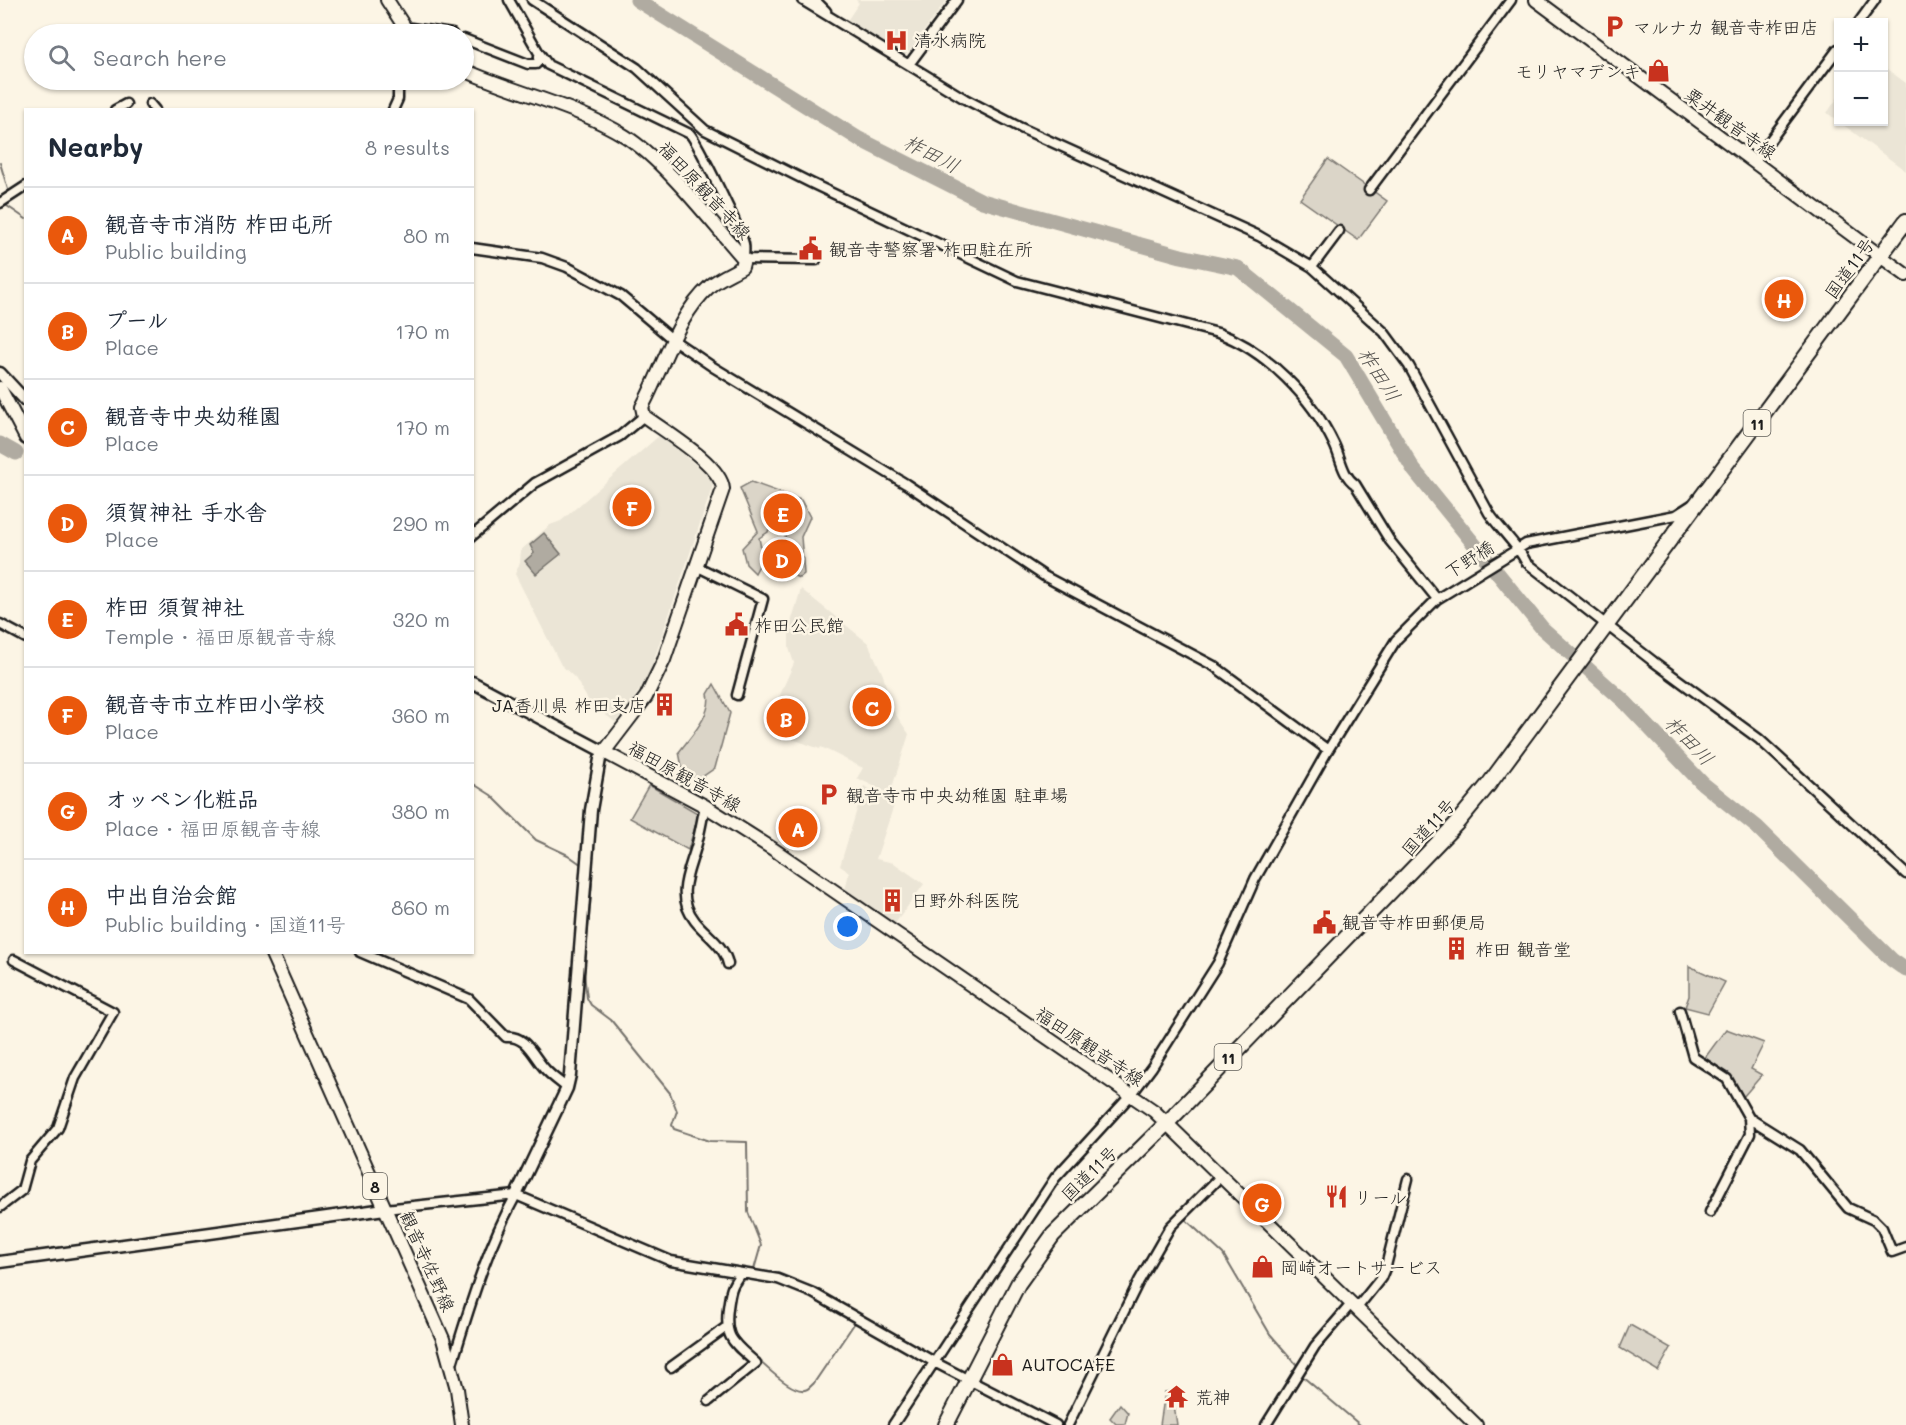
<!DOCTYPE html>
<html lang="en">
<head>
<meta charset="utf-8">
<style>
	body { margin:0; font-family:Mali,"Klee One",sans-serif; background:#f2f2f3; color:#1f2937 }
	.controls { position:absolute; right:18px; top:18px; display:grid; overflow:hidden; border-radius:0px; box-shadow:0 2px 4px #0004 }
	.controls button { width:54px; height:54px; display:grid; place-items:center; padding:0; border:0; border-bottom:2px solid #e0e1e3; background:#fff; color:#1f2937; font:30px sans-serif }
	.you { position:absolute; left:848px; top:927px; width:21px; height:21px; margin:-15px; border:4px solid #fff; border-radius:50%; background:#1a73e8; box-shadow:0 0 0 9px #1a73e833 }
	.badge { display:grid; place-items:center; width:39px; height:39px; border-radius:50%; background:#ea580c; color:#fff; font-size:20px; font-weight:700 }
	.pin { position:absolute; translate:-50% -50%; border:3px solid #fff; box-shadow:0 2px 6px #0006 }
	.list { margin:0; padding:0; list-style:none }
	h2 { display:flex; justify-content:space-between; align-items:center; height:78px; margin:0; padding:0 24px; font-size:26px }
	h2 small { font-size:20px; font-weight:400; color:#747a83 }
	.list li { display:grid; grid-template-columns:39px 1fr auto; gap:18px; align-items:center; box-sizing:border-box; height:96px; padding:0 24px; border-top:2px solid #e0e1e3 }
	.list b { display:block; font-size:22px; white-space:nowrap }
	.list p { margin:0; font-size:20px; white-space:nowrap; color:#747a83 }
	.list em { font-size:20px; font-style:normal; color:#747a83 }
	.icon { flex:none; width:33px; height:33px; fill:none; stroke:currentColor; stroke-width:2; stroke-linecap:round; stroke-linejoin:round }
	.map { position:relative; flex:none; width:1906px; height:1425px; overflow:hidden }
	.search { position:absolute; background:#fff; box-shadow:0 2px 4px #0004; left:24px; top:24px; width:450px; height:66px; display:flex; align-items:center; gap:15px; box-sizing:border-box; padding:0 21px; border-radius:33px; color:#747a83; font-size:22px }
	.panel { position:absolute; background:#fff; box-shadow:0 2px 4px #0004; left:24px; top:108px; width:450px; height:846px; border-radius:0px }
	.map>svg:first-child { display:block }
</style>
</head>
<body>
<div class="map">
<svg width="1906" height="1425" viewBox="0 0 1906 1425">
	<rect width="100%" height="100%" fill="#fcf5e5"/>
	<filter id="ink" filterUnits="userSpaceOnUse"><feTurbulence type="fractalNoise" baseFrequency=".0167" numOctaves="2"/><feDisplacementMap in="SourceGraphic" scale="12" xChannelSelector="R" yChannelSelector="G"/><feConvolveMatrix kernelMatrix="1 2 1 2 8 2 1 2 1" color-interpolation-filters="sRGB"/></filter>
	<g filter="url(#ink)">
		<!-- built -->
		<path fill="#ebe5d6" d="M856,0H947L904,58L846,22L859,3Z
			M1884,67L1906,83V171L1827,113L1838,97V122H1884Z
			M660,435L709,476L713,485L648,677L627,709L615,722L590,703L575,678L561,665L515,574L520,563L521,550L550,525L561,521Z
			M801,589L868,643L883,675L892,709L909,734L890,794L857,778L863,768L821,747L820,749L765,729L794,663L789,648V629Z
			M864,786L895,802L876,859L894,863L924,884L894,925L845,891L849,872L840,866Z"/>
		<!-- green -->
		<path fill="#dbd5c8" stroke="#7c7872" stroke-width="1.5" d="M1328,159L1387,201L1358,240L1300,199Z
			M751,482L801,500L810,517L801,537L804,574L799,578L784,571L785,537L789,521L781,504L775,510L768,532L759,538L763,558L755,573L746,564L742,548L758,531L740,488Z
			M714,684L730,713L715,768L696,781L683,772L679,752C690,737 713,714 708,694Z
			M649,785L699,814L688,850L630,818Z
			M1689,966L1725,982L1708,1013L1685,1007L1689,996Z
			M1726,1029L1764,1043L1751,1069L1762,1075L1743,1097L1728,1074L1704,1059Z
			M1630,1325L1671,1348L1658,1371L1620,1348Z
			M1172,1391L1177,1425H1160L1165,1392Z
			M1120,1404L1128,1413L1125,1424H1116L1110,1418Z"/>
		<!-- water -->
		<path fill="#b0aba1" stroke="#75726c" stroke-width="1.5" d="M544,533L561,554L536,574L525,561L534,553L530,545Z"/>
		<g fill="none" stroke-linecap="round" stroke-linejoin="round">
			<!-- stream -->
			<path stroke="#75726c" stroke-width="2" d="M0,163L9,193
				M7,206L26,219
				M472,783L491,795L536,840L568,855L582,865
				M592,883L584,974L587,998L591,1005L611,1020L670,1093L677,1111L672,1125L674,1129L710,1141L747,1142L748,1212L761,1245L753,1273
				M1185,1219L1223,1254L1270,1334L1296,1364
				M731,1319L736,1289L748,1276
				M733,1331C740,1344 786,1390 802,1390C807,1391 810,1387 814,1383L856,1321
				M1302,1376L1360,1425"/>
			<!-- river -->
			<path stroke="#b0aba1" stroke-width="15" d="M637,0L859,139L982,201L1181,256L1238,268L1346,356L1414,470L1542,628L1625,702L1702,783L1757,827L1892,960L1906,970
				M0,444L16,453"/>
			<defs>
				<path id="minor" d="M509,0L539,53L548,65L690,134C697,141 742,233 744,244C745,249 744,254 744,259L816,260
					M532,0L637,68L705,130L811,183L1017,281L1218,333C1266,350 1312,398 1334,444C1341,458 1342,475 1355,484L1390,541L1437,599
					M802,0L965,99L1021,128L1259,236L1312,267L1384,332L1409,366L1489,513C1501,531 1517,544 1526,562L1654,662L1759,739L1906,874
					M815,0L826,11
					M1859,22L1875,0
					M405,34L411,28L452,34
					M464,39L528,64H536L539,60V53
					M910,63L957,0
					M150,104L155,110
					M115,110L126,104
					M393,110L398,99V80
					M1754,162L1838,49
					M1369,190L1511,0
					M0,203L26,186
					M472,248L542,258L567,267L621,296L672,339L713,367L906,484L1044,576L1214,666L1328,750
					M1312,267L1339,231
					M472,536L535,483L620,436L644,416
					M696,566L763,599L737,695
					M0,624L26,638
					M705,806C702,819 700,833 696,847C689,872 675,896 695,921C706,935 724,945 728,964
					M360,952L469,999L506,1037C526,1035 533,1056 545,1069C551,1076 560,1082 567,1088
					M1680,1011L1693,1057L1727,1079L1749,1118L1800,1150L1848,1208L1874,1220L1882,1228L1892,1252L1906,1247
					M0,1207L22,1190L30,1161L58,1128L75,1078L113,1012L14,960
					M385,1209L516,1195L671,1261L778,1279L813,1293L936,1363L1056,1425
					M1710,1212L1750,1134L1749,1118
					M1357,1308L1381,1278L1386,1266L1408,1179
					M452,1364C470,1306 486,1249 516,1195
					M671,1367L725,1328
					M709,1401L756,1363C734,1343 724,1339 728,1308C730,1293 731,1285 741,1273
					M893,1425L1055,1178L1131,1095L1152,1067L1218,963L1255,879L1328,750L1396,640L1437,599L1526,544L1676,515L1693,504
					M1068,1425L1139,1281L1170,1227L1221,1176
					M1266,1425L1315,1346L1352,1303"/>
				<path id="tertiary" d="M0,373L26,401
					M472,682L604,752L600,759L591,810L570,1075L567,1088L516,1195
					M0,1262L385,1209"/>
				<path id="secondary" d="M387,0L409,34
					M1536,0L1906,275
					M464,70C517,94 575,105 625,136C665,161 711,222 744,259L742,267C732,273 719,278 710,286C675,318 664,367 642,407L644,416C664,431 721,464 723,489L664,660L646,697L604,752L705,806L773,849L1154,1111L1476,1425"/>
				<path id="primary" d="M0,388L26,438
					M271,952L443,1339L457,1389L462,1425"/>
				<path id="trunk" d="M946,1425L1018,1284L1053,1235L1167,1123L1456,824L1489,784L1906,221"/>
			</defs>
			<!-- minor casing -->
			<use href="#minor" stroke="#1c1c1c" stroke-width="13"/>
			<!-- tertiary casing -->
			<use href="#tertiary" stroke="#1c1c1c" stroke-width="15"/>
			<!-- secondary casing -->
			<use href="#secondary" stroke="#1c1c1c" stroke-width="16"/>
			<!-- primary casing -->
			<use href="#primary" stroke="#1c1c1c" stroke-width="16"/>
			<!-- trunk casing -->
			<use href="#trunk" stroke="#1c1c1c" stroke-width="18"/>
			<!-- minor -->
			<use href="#minor" stroke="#fcf5e5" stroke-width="8"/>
			<!-- tertiary -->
			<use href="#tertiary" stroke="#fcf5e5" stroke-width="10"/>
			<!-- secondary -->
			<use href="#secondary" stroke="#fcf5e5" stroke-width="12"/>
			<!-- primary -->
			<use href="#primary" stroke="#fcf5e5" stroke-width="12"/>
			<!-- trunk -->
			<use href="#trunk" stroke="#fcf5e5" stroke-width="14"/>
		</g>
	</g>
	<!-- icons -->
	<defs>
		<symbol id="parking-bare" viewBox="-9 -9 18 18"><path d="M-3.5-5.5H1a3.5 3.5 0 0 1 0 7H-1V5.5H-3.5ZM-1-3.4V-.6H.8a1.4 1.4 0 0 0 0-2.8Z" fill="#c8321e" stroke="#fcf5e5" stroke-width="2.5" paint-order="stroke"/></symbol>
		<symbol id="hospital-bare" viewBox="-9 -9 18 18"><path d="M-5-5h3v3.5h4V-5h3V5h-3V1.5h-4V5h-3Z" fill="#c8321e" stroke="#fcf5e5" stroke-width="2.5" paint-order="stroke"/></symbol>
		<symbol id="shop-bare" viewBox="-9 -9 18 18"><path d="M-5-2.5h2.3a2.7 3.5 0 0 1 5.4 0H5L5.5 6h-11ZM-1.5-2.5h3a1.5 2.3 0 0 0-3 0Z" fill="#c8321e" stroke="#fcf5e5" stroke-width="2.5" paint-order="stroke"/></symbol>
		<symbol id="civic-bare" viewBox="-9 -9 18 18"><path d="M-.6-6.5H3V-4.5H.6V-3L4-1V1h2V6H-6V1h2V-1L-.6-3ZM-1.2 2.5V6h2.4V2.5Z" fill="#c8321e" stroke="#fcf5e5" stroke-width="2.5" paint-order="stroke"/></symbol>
		<symbol id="building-bare" viewBox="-9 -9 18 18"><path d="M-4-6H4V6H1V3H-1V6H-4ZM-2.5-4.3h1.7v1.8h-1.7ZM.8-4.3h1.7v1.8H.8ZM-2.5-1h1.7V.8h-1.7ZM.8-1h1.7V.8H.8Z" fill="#c8321e" stroke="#fcf5e5" stroke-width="2.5" paint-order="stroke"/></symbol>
		<symbol id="restaurant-bare" viewBox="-9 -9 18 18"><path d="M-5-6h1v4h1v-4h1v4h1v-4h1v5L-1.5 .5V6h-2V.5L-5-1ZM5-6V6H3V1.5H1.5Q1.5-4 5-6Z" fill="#c8321e" stroke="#fcf5e5" stroke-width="2.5" paint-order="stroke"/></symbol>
		<symbol id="temple-bare" viewBox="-9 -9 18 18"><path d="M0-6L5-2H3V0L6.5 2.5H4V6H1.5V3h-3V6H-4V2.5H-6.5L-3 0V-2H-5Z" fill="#c8321e" stroke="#fcf5e5" stroke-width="2.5" paint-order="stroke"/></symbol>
	</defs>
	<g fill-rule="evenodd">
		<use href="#parking-bare" x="1598" y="10" width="33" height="33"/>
		<use href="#hospital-bare" x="880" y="24" width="33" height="33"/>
		<use href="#shop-bare" x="1642" y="54" width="33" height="33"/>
		<use href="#civic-bare" x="794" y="232" width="33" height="33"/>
		<use href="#civic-bare" x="720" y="608" width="33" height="33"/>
		<use href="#building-bare" x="648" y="688" width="33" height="33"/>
		<use href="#parking-bare" x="812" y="778" width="33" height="33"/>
		<use href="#building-bare" x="876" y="884" width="33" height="33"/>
		<use href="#civic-bare" x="1308" y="906" width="33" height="33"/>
		<use href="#building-bare" x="1440" y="932" width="33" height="33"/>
		<use href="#restaurant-bare" x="1320" y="1180" width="33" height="33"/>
		<use href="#shop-bare" x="1246" y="1250" width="33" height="33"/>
		<use href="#shop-bare" x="986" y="1348" width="33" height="33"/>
		<use href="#temple-bare" x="1160" y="1380" width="33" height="33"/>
	</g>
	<g text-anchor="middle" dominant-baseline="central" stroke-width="5" stroke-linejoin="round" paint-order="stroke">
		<!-- shield labels -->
		<g fill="#fcf5e5" stroke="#5f5d58" stroke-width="1.5">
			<rect x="1743.5" y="410" width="27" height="26" rx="4.5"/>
			<rect x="1214.5" y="1044" width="27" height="26" rx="4.5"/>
			<rect x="363" y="1173" width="24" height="26" rx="4.5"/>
		</g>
		<g font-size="16" font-weight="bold" fill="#1c1c1c">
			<text x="1757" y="423">11</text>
			<text x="1228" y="1057">11</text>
			<text x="375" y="1186">8</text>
		</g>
		<!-- poi labels -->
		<g font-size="18" fill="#1c1c1c" stroke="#fcf5e5" text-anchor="start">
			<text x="1633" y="27">マルナカ 観音寺柞田店</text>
			<text x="914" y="40">清水病院</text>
			<text x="1641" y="71" text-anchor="end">モリヤマデンキ</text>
			<text x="829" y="249">観音寺警察署 柞田駐在所</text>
			<text x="754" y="625">柞田公民館</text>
			<text x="646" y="705" text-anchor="end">JA香川県 柞田支店</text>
			<text x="846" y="795">観音寺市中央幼稚園 駐車場</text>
			<text x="911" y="900">日野外科医院</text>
			<text x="1342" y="922">観音寺柞田郵便局</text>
			<text x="1475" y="949">柞田 観音堂</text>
			<text x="1354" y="1197">リール</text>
			<text x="1280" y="1267">岡崎オートサービス</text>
			<text x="1021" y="1364">AUTOCAFE</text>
			<text x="1195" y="1397">荒神</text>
		</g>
		<!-- street labels -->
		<g font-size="18" fill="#1c1c1c" stroke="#fcf5e5">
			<text transform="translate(1731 123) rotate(36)">粟井観音寺線</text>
			<text transform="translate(705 190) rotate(47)">福田原観音寺線</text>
			<text transform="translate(1849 268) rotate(-54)">国道11号</text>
			<text transform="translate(1469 559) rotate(-32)">下野橋</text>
			<text transform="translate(685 776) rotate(29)">福田原観音寺線</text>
			<text transform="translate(1428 827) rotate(-48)">国道11号</text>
			<text transform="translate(1090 1046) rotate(34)">福田原観音寺線</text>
			<text transform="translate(1089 1173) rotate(-44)">国道11号</text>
			<text transform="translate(428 1261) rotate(66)">観音寺佐野線</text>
		</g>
		<!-- water labels -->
		<g font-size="20" font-style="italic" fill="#575551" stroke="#fcf5e5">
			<text transform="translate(932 153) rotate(27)">柞田川</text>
			<text transform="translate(1380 374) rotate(57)">柞田川</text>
			<text transform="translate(1690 740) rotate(46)">柞田川</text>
		</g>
	</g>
</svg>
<div class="controls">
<button>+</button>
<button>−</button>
</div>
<div class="you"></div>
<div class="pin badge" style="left:798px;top:828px">A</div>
<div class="pin badge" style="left:786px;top:718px">B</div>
<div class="pin badge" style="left:872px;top:707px">C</div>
<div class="pin badge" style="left:782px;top:559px">D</div>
<div class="pin badge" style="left:783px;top:513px">E</div>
<div class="pin badge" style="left:632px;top:507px">F</div>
<div class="pin badge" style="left:1262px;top:1203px">G</div>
<div class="pin badge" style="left:1784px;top:299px">H</div>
<div class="search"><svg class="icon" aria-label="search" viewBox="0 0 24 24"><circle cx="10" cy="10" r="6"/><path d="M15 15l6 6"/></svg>Search here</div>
<section class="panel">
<h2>Nearby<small>8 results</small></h2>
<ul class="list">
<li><span class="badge">A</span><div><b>観音寺市消防 柞田屯所</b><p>Public building</p></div><em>80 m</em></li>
<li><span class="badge">B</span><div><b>プール</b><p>Place</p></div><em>170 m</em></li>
<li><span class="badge">C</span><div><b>観音寺中央幼稚園</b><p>Place</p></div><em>170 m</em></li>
<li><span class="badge">D</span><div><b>須賀神社 手水舎</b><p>Place</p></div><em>290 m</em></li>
<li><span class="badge">E</span><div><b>柞田 須賀神社</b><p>Temple · 福田原観音寺線</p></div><em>320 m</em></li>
<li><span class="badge">F</span><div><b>観音寺市立柞田小学校</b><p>Place</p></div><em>360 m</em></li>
<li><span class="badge">G</span><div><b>オッペン化粧品</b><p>Place · 福田原観音寺線</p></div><em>380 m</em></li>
<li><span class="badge">H</span><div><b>中出自治会館</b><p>Public building · 国道11号</p></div><em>860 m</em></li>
</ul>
</section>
</div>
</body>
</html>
